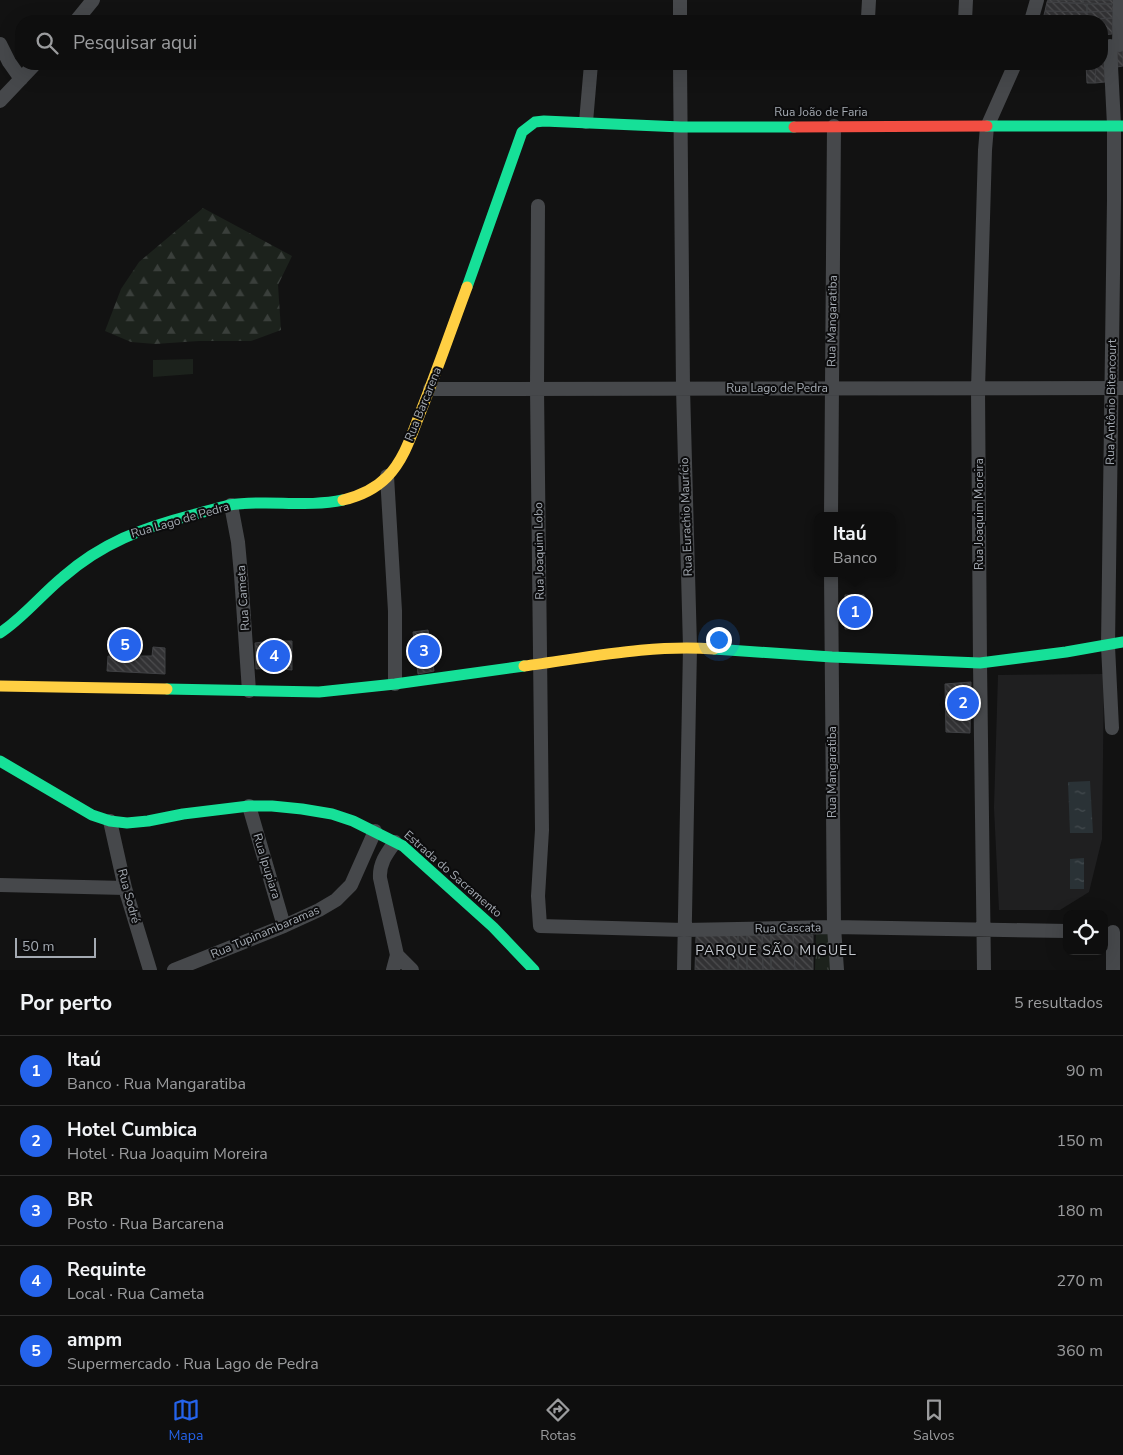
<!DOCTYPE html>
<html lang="pt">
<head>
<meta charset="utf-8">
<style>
	body { margin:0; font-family:"Nunito Sans",sans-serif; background:#1c1c1c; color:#f1f3f6 }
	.controls { position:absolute; right:15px; bottom:15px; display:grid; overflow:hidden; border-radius:10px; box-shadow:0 5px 20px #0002 }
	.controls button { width:45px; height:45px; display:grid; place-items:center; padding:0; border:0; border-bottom:1px solid #2e2e2e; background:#0e0e0e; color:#f1f3f6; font:25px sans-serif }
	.scale { position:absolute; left:15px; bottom:12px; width:81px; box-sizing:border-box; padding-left:5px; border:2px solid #a4aab2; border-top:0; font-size:14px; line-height:18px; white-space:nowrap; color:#a4aab2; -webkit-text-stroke:4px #0c0c0d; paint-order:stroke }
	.you { position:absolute; left:718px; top:639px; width:18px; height:18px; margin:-12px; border:4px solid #fff; border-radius:50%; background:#1a73e8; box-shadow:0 0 0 8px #1a73e833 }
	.badge { display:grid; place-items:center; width:32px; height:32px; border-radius:50%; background:#2563eb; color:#fff; font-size:16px; font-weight:700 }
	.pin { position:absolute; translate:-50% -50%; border:2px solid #fff; box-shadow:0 1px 5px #0006 }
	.popup { position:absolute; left:814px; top:512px; width:82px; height:65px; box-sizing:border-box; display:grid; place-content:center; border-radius:10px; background:#0e0e0e; filter:drop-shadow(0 1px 4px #0005); font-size:16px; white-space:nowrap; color:#9b9c9e }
	.popup b { font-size:19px; color:#f1f3f6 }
	.popup::after { content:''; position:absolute; left:50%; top:100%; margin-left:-10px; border:10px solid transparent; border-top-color:#0e0e0e }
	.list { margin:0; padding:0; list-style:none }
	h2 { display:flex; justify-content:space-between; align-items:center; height:65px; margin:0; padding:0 20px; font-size:21px }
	h2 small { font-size:16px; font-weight:400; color:#9b9c9e }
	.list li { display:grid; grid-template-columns:32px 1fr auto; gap:15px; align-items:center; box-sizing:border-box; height:70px; padding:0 20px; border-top:1px solid #2e2e2e }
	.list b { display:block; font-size:19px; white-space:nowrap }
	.list p { margin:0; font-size:16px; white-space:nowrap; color:#9b9c9e }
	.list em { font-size:16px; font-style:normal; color:#9b9c9e }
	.icon { flex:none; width:28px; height:28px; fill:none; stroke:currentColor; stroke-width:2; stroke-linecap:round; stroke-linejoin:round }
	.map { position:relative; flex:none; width:1123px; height:970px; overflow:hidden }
	.search { position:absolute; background:#0e0e0e; box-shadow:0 5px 20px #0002; left:15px; right:15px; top:15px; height:55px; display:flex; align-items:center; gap:12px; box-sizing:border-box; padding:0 18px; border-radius:20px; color:#9b9c9e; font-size:19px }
	.sheet { height:415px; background:#0e0e0e }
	nav { display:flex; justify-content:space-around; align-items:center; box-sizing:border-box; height:70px; border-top:1px solid #2e2e2e; background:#0e0e0e; font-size:14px; color:#9b9c9e }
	nav a { display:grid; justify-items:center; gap:2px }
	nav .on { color:#2563eb }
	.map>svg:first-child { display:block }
</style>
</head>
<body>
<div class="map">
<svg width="1123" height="970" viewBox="0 0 1123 970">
	<defs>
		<pattern id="grass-tufts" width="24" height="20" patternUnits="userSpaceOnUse" patternTransform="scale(1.25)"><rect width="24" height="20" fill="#1c221c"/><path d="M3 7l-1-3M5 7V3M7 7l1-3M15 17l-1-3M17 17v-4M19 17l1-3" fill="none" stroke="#3a3f3b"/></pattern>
		<pattern id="forest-firs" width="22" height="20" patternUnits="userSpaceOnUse" patternTransform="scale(1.25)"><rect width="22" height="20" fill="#1c221c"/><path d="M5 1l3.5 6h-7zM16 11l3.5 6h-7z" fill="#3a3f3b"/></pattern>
		<pattern id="water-ripples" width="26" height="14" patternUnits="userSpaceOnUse" patternTransform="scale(1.25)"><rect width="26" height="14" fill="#2a3236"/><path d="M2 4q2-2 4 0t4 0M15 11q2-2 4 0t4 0" fill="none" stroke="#464d51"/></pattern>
		<pattern id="building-back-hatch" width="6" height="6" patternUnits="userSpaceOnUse" patternTransform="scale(1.25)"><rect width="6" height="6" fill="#323234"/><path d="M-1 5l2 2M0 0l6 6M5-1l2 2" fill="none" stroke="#4d4d4f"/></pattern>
	</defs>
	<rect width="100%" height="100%" fill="#121212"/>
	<!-- built -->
	<path fill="#1f1f20" d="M1104,674L1102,839L1089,892L1060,910H999L994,808L998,675Z"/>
	<!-- grass -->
	<path fill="url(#grass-tufts)" d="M831,933L833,970H815L816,934Z"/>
	<!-- forest -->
	<path fill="url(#forest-firs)" d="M203,208L292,256L278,285L281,330L251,341H199L155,344L131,342L105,331L121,289L139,262Z"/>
	<!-- pitch -->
	<path fill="#1c221c" d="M193,359V374L153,377V360Z"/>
	<!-- water -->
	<path fill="url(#water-ripples)" d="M1090,781L1093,833H1070L1068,782Z
		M1084,858V889H1070V859Z"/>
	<!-- building -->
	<path fill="url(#building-back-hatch)" stroke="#414245" d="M1048,0H1083V3L1047,2Z
		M1083,0H1114V4L1083,3Z
		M1047,2L1087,4V12L1045,11Z
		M1087,4H1112L1113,11L1087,12Z
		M1045,11L1087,12L1086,19H1043Z
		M1113,11V18L1086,19L1087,12Z
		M1113,18L1112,34L1102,35V21H1081V20Z
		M1043,19H1063V21H1043Z
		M1123,49V66L1117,67V51Z
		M1102,52H1104L1105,82L1095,83L1096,64H1102Z
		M1086,64H1096L1095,83H1087Z
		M845,595H864V628L845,629Z
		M428,630L434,671L418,674L413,632Z
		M271,641H292V670L273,668L256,669L255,643Z
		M153,647L165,648V674L107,671L108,656H152Z
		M971,682L970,733L946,732L945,684Z
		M698,932L729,934V970H695L696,937Z
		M747,933V970H738V934Z
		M747,933H762L763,970H747Z
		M762,933H771V970H763Z
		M771,933L793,935L795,970H771Z
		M729,934H738V970H729Z
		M793,935H813V970H795Z"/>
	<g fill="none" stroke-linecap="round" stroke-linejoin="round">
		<!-- street -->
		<path stroke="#46484b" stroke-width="14" d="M680,0V21
			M869,0L868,18L869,21
			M76,21L93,0
			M965,21L966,0
			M1031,21L1037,0
			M0,44L9,62L21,79
			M1119,45L1120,0
			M1110,46L1114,125V200L1108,646L1112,728
			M680,64L683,388L690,647L684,970
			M0,101L35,64
			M586,122L591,64
			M538,206L537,388L542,830L538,896L540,926L684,930L834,927L1067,931
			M430,389L1123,388
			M387,476L395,611V684
			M231,505L238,542L241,575L249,691
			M831,516L834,126
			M831,573L834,927L837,970
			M249,806L284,926
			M110,821L125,888L150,970
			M395,842C387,853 379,863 380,878L397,955L412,970
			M0,885L125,888
			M174,970L284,926L319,910L336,900L351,885L375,831
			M393,970L397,955
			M984,970L980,663L978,389L985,150L987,127L1015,64
			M1113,970V932"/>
		<!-- fast -->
		<path stroke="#16e098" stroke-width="11" d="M987,126H1123
			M467,287L522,132L535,122L544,121L681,127H794
			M0,633C23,618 41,595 63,577C102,543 142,528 192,515C204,512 217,508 229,505C267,499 306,508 343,500
			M714,649L832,657L980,663L1066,652L1123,642
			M167,689L319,692L395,684L524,666
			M0,761L92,815L110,821L127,823L148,821L183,814L249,806H272L302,809L332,814L353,821L403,846L493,927L534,970"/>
		<!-- slow -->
		<path stroke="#ffcf43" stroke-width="11" d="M343,500C360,496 375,489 387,477C403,461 411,437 419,416C436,374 451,330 467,287
			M524,666C586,658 651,644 714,649
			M0,686L167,689"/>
		<!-- jam -->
		<path stroke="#f24e42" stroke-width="11" d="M794,127L987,126"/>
	</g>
	<g text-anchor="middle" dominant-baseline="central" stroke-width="4" stroke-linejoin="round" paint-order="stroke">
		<!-- street labels -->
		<g font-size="12" fill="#a4aab2" stroke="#0c0c0d">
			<text x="821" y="112">Rua João de Faria</text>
			<text transform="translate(832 321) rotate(-89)">Rua Mangaratiba</text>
			<text x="777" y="388">Rua Lago de Pedra</text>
			<text transform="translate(1111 402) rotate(-89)">Rua Antônio Bitencourt</text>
			<text transform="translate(423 404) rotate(-68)">Rua Barcarena</text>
			<text transform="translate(979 514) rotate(-90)">Rua Joaquim Moreira</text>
			<text transform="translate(686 517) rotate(-92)">Rua Eurachio Maurício</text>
			<text transform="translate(180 520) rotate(-16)">Rua Lago de Pedra</text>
			<text transform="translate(539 551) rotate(-91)">Rua Joaquim Lobo</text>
			<text transform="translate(243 598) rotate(-94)">Rua Cameta</text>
			<text transform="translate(832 772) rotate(-90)">Rua Mangaratiba</text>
			<text transform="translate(267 866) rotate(73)">Rua Ipupiara</text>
			<text transform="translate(453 874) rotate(41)">Estrada do Sacramento</text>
			<text transform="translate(129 896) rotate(75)">Rua Sodré</text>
			<text transform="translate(788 928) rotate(-1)">Rua Cascata</text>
			<text transform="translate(265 932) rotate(-23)">Rua Tupinambaramas</text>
		</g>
		<!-- neighbourhood labels -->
		<g font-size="14" letter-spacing="1" fill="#c4c8ce" stroke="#0c0c0d">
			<text x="776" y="950">PARQUE SÃO MIGUEL</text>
		</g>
	</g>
</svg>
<div class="controls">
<button><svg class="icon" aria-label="locate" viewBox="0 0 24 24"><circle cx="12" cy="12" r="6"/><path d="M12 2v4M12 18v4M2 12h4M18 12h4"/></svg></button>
</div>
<div class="scale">50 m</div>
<div class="you"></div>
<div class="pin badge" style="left:855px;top:612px">1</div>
<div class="popup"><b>Itaú</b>Banco</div>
<div class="pin badge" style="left:963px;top:703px">2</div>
<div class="pin badge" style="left:424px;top:651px">3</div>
<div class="pin badge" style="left:274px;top:656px">4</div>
<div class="pin badge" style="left:125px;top:645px">5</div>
<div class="search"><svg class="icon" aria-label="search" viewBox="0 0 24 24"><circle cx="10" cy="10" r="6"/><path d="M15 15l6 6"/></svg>Pesquisar aqui</div>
</div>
<section class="sheet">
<h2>Por perto<small>5 resultados</small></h2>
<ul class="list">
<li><span class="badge">1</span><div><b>Itaú</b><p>Banco · Rua Mangaratiba</p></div><em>90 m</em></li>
<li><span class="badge">2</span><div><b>Hotel Cumbica</b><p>Hotel · Rua Joaquim Moreira</p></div><em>150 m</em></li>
<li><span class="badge">3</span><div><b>BR</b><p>Posto · Rua Barcarena</p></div><em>180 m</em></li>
<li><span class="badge">4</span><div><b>Requinte</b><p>Local · Rua Cameta</p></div><em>270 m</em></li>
<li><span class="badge">5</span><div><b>ampm</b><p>Supermercado · Rua Lago de Pedra</p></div><em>360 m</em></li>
</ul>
</section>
<nav>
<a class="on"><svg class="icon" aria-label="map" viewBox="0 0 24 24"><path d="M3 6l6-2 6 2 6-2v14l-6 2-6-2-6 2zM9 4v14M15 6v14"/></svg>Mapa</a>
<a><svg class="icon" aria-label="directions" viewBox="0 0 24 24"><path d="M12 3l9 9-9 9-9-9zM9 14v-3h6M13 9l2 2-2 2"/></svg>Rotas</a>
<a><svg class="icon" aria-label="saved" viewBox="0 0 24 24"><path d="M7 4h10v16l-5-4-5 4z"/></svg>Salvos</a>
</nav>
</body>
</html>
